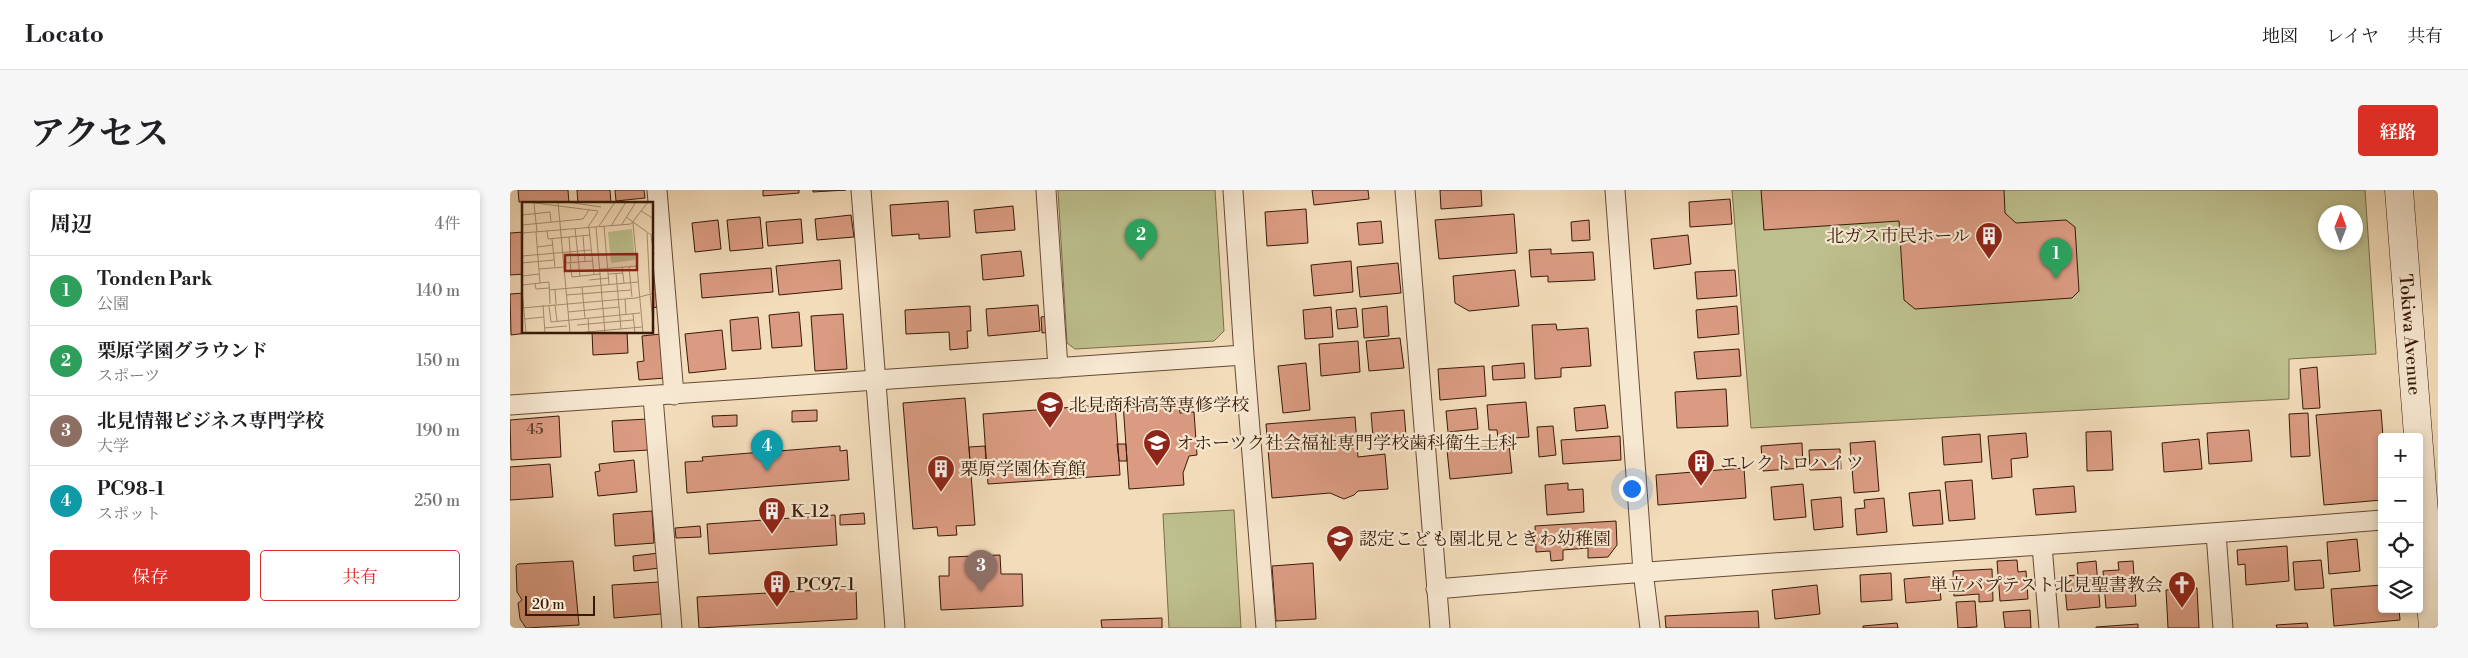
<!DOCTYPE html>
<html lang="ja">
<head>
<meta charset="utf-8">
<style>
	body { margin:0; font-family:"Libre Bodoni","Noto Serif JP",serif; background:#f6f6f6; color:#202124 }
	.controls { position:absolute; right:15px; bottom:15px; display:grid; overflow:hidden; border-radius:5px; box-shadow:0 2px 8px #0003 }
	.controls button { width:45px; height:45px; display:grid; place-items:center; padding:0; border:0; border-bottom:1px solid #e0e0e0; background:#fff; color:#202124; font:25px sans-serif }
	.compass { position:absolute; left:1808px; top:15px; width:45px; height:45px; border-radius:50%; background:#fff; box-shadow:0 2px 8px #0003; rotate:1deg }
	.scale { position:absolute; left:15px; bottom:12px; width:70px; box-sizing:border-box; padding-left:5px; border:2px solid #371a07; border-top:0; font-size:14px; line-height:18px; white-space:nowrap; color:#371a07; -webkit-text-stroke:4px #f7e8d2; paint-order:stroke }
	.you { position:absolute; left:1121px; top:298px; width:18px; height:18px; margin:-12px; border:4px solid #fff; border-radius:50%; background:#1a73e8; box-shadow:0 0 0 8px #1a73e833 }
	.badge { display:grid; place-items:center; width:32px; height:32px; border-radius:50%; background:#d93025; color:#fff; font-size:16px; font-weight:700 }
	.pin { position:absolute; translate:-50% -41px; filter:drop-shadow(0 1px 2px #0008) }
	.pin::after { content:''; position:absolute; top:26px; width:18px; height:15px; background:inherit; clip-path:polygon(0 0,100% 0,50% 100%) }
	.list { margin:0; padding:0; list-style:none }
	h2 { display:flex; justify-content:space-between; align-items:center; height:65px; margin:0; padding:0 20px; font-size:21px }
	h2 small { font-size:16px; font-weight:400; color:#757577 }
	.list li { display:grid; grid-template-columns:32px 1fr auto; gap:15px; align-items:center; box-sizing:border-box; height:70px; padding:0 20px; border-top:1px solid #e0e0e0 }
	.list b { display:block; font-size:19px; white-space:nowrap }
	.list p { margin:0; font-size:16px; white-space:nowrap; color:#757577 }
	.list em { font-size:16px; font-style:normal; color:#757577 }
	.actions { display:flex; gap:10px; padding:15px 20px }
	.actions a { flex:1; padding:11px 0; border:1px solid #d93025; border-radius:5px; text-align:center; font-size:18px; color:#d93025 }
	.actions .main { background:#d93025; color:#fff }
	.icon { flex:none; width:28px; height:28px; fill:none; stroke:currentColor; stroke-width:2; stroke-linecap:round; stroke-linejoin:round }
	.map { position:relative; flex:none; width:1928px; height:438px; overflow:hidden; border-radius:5px }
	header { display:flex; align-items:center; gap:30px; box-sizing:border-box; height:70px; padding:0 25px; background:#fff; border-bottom:1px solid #e0e0e0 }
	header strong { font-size:24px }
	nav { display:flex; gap:28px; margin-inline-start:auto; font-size:18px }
	.intro { display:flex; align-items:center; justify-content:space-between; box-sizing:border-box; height:120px; padding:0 30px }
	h1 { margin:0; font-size:35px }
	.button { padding:12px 22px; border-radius:5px; background:#d93025; color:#fff; font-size:18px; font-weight:700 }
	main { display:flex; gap:30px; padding:0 30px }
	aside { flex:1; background:#fff; border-radius:5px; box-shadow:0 2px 8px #0003 }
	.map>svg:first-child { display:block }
</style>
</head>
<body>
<header>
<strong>Locato</strong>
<nav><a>地図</a><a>レイヤ</a><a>共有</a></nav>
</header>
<div class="intro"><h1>アクセス</h1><a class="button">経路</a></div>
<main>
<aside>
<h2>周辺<small>4件</small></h2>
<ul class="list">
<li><span class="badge" style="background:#2e9e5b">1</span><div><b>Tonden Park</b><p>公園</p></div><em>140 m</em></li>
<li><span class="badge" style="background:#2e9e5b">2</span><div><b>栗原学園グラウンド</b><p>スポーツ</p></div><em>150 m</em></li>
<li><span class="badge" style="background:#8d6e63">3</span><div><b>北見情報ビジネス専門学校</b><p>大学</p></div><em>190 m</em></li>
<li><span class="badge" style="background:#0f9aa8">4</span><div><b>PC98-1</b><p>スポット</p></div><em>250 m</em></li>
</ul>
<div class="actions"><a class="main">保存</a><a>共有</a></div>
</aside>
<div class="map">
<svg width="1928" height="438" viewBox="0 0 1928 438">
	<rect width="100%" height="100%" fill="#f3dcba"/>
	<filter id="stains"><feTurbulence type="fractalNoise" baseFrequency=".004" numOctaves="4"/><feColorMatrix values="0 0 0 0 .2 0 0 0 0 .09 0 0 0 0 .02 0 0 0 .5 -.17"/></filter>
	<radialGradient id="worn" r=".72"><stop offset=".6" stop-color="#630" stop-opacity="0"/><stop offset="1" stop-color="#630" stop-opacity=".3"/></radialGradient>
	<!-- green -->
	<path fill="#bdc08e" stroke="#7a6d4a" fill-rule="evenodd" d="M548,0H705L714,141L704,151L565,159L557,153Z
		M1222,0H1855L1866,164L1779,169V209L1241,238ZM1816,22H1846V52H1816Z
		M724,320L731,438H659L653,324Z"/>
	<!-- building -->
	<path fill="#da9b82" stroke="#371a07" d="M8,0H58L59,14L9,12Z
		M67,0H100L101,14H68Z
		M105,0H134L135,8L106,11Z
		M253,0H289V3L253,6Z
		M303,0H336L303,2Z
		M802,0H858L859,9L804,15Z
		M930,0H971L972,16L931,19Z
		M1251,0H1494L1495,23L1506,33L1556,30L1565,37L1569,101L1562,108L1405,119L1394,110L1389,31L1254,40Z
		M1220,9L1222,34L1180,37L1179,12Z
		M438,11L440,47L409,49V44L382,46L380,15Z
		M503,16L505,40L466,43L464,20Z
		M796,19L798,53L757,56L755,22Z
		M1004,24L1007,63L929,69L925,30Z
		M341,25L344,47L307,50L305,29Z
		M250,27L253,58L220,61L217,30Z
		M291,29L293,53L258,56L256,32Z
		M208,30L211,59L185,62L182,33Z
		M1079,30L1080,50L1062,51L1061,32Z
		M871,31L873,53L849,55L847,33Z
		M14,42V84L0,85V43Z
		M1178,45L1181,74L1144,79L1141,49Z
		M1041,59V64L1083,62L1085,90L1038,92V86L1021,87L1019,60Z
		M511,61L514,86L473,90L471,65Z
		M330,70L332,99L269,105L266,76Z
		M841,71L843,102L804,106L801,75Z
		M888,73L891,103L850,107L847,77Z
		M261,78L263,102L192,108L190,84Z
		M1005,80L1009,116L959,121L945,113L943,86Z
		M1225,80L1227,106L1187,109L1185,82Z
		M144,86L147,117L142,118V87Z
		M14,103V142H25L1,145L0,104Z
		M528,115L530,141L478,146L476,119Z
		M460,116L461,141H457L458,158L440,160L439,142L396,144L395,120Z
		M877,116L879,146L854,148L852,119Z
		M1227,116L1229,144L1188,148L1186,120Z
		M821,117L823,147L795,149L793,120Z
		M846,118L848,137L828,139L826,120Z
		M289,122L292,156L262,158L259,125Z
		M333,124L337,179L305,181L301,126Z
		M540,126L541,142L532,143L531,127Z
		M248,127L251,159L222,161L220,130Z
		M1046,134L1047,140L1078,138L1081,176L1051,178V187L1025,189L1022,135Z
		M212,140L216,179L179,183L175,144Z
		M82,142H117L118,163L83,165Z
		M151,144L155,188L129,190L127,172L134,171L132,146Z
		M890,148L894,178L859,181L856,151Z
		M848,151L850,182L811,186L809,154Z
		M1229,159L1231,186L1187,189L1184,162Z
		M796,173L800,220L773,223L768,176Z
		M1014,173L1015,188L983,190L982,176Z
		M974,176L976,206L930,210L928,179Z
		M1807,177L1810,218L1793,219L1790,179Z
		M1216,199L1218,236L1167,238L1165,202Z
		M455,208L465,335L446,336L447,345L428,346L427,337L403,339L393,213Z
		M669,209L670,223L684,222L687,265L679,266L673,283L674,295L619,299L613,213Z
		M1016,212L1019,247L988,249L987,240H979L977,215Z
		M605,214L610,285L478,294L473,224Z
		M1095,215L1098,238L1066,241L1064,218Z
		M966,218L968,239L938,242L936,221Z
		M307,220V231L282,232V221Z
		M894,220L896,246L863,248L861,223Z
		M1871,220L1873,247L1872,310L1814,315L1806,225Z
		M1798,223L1800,266L1781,267L1779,224Z
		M227,225V236L203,237L202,226Z
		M49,226L51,267L1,270L0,230Z
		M845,227L848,267L875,264L878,299L848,301L844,305L834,309L820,303L762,308L756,234Z
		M137,229L139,260L104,262L102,231Z
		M1043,236L1046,265L1029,267L1027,237Z
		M1739,240L1742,271L1699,274L1697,243Z
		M1601,241L1603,280L1577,281L1576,242Z
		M1516,243L1518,267L1501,269L1502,287L1482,289L1478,246Z
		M1470,244L1472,272L1434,275L1432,247Z
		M1110,246L1111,270L1053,274L1051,250Z
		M1689,249L1692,279L1654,282L1652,253Z
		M1365,251L1369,301L1344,303L1340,253Z
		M1292,253L1293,278L1253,281L1251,256Z
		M607,254H616L617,271H609Z
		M999,255L1002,283L940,289L937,260Z
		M330,256V261L337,260L339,290L177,303L175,272L193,271L192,267L252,262V266L270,265L269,261Z
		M475,256L476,270L460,271L459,257Z
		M1330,259L1331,279L1300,280L1299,260Z
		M124,270L127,302L88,306L85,282L90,281L89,274Z
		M40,274L43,307L0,310V277Z
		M1234,278L1236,308L1148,315L1146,285Z
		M1462,290L1465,329L1439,331L1435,292Z
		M1058,293V300L1073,299L1074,322L1037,325L1035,295Z
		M1293,294L1296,327L1264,330L1261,297Z
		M1564,296L1566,322L1526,325L1523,299Z
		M1430,300L1433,334L1403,336L1399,303Z
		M1331,307L1333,337L1304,340L1301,310Z
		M1374,308L1377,342L1347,345L1345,319L1355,318L1354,310Z
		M142,321L144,353L105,356L103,324Z
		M354,323L355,334L330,335V325Z
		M325,325L327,355L199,364L197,334Z
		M1106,331L1107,355L1098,367L1078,368V358L1053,360V370L1041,371L1040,361L1026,362L1025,336Z
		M190,336L191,347L166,348L165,338Z
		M1847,349L1850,381L1819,384L1817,352Z
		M1777,356L1779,391L1736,395L1735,374L1728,375L1727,360Z
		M149,363L150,378L124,381L123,366Z
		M490,365L491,384H512L513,416L431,420L429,386H439V367Z
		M1507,370L1508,382L1516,381L1518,409L1490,411L1487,371Z
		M1811,370L1814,398L1785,400L1783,372Z
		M63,371L69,435L16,438L10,429L8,413L12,410L7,402L6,376L8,374Z
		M1586,371L1590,417L1557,420L1554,386L1568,385L1567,373Z
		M1623,371L1626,416L1596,418L1593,381L1609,380L1608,372Z
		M803,373L806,429L766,431L762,376Z
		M1482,379L1483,411L1469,412V404L1444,406L1443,381Z
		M1381,383L1382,410L1351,412L1350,385Z
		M1429,386L1431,410L1396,413L1394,389Z
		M149,392L151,424L104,428L102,395Z
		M1307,395L1310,424L1265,429L1262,400Z
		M1872,395V419H1889L1890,430L1824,436L1821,399Z
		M346,398L347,429L189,438L187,407Z
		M1687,398L1689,438H1658L1656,400Z
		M1465,411L1467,437L1448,438L1446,412Z
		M1520,420L1521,438H1495L1493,422Z
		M1248,421L1249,438H1156L1155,426Z
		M652,428V438H592L591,430Z
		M1387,433L1388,438H1353V436Z
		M1797,433L1798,438H1767L1766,435Z
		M1628,434V438H1586V437Z"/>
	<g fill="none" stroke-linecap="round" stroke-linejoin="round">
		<defs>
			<path id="street" d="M147,0L164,205
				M351,0L385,438
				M536,0L548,178
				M723,0L734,165L756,438
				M895,0L930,438
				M1105,0L1133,381L1140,438
				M143,207L162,438
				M0,215L734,165
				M1706,343L1713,438
				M1532,356L1539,438
				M926,399C1241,371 1557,356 1872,330"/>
			<g id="secondary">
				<path id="s1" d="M1889,0L1923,438"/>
			</g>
		</defs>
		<!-- street casing -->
		<use href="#street" stroke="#664a34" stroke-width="21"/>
		<!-- secondary casing -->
		<use href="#secondary" stroke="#371a07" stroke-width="29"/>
		<!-- street -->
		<use href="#street" stroke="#f7e8d2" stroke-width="19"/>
		<!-- secondary -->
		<use href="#secondary" stroke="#f7e8d2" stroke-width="28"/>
	</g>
	<!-- icons -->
	<defs>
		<symbol id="building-pin" viewBox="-11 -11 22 30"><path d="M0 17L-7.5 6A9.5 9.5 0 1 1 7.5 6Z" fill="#8f2418" stroke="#f7e8d2"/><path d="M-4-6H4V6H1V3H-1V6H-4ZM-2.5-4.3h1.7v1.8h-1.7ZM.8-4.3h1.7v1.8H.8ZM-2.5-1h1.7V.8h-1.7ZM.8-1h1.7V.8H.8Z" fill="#fff"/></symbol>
		<symbol id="university-pin" viewBox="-11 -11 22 30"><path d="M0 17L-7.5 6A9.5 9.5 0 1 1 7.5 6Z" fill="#8f2418" stroke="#f7e8d2"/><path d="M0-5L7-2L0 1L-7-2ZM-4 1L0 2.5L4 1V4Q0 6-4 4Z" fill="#fff"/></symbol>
		<symbol id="school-pin" viewBox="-11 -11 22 30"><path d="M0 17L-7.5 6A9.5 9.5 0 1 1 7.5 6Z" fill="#8f2418" stroke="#f7e8d2"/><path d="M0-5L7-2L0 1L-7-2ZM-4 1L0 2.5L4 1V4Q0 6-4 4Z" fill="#fff"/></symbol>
		<symbol id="church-pin" viewBox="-11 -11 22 30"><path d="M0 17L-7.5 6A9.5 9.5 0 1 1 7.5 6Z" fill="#8f2418" stroke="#f7e8d2"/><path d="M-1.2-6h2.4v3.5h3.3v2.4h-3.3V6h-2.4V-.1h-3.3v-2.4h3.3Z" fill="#fff"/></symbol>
	</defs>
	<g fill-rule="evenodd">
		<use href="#building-pin" x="1463" y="30" width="32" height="43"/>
		<use href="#university-pin" x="524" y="199" width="32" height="43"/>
		<use href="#university-pin" x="631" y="237" width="32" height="43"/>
		<use href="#building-pin" x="1175" y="257" width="32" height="43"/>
		<use href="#building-pin" x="415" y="263" width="32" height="43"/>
		<use href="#building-pin" x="246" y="305" width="32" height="43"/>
		<use href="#school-pin" x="814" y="333" width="32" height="43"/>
		<use href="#building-pin" x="251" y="378" width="32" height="43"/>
		<use href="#church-pin" x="1656" y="379" width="32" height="43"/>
	</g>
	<g text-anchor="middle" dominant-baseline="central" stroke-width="4.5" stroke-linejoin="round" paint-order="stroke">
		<!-- number labels -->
		<g font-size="15" fill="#603a26">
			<text x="25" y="239">45</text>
		</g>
		<!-- poi labels -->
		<g font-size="18" fill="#371a07" stroke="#f7e8d2" text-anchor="start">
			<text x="1460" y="46" text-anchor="end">北ガス市民ホール</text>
			<text x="559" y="215">北見商科高等専修学校</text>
			<text x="666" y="253">オホーツク社会福祉専門学校歯科衛生士科</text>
			<text x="1210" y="273">エレクトロハイツ</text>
			<text x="450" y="279">栗原学園体育館</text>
			<text x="281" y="321">K-12</text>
			<text x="849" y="349">認定こども園北見ときわ幼稚園</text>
			<text x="286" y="394">PC97-1</text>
			<text x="1653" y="395" text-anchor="end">単立バプテスト北見聖書教会</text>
		</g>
		<!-- street labels -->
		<g font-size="18" fill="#371a07" stroke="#f7e8d2">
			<text stroke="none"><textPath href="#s1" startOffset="145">Tokiwa Avenue</textPath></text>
		</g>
	</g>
	<!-- overview -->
	<g transform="translate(12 12)">
		<rect width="131" height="131" fill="#f3dcba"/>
		<path d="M110,27L113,58L89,61L86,30Z" fill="#bdc08e"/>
		<path fill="none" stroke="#a88e72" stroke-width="1" d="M6,0L76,9M36,0L48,131M45,0L79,5M12,1L15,30M119,9L132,17M0,13L28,10L29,20M104,15L132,35M111,21L121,131M100,22L114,0M0,23L61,17L67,8M77,24L93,0M82,24L87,82M89,24L104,0M66,25L76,10M74,25L83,131M53,26L58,74M67,26L72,72M25,29L26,37L68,33M14,30L18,81M0,31L109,22L126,0M125,31L128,91M61,34L63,59M129,34L132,53M47,35L49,61M30,37L33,65M15,45L31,43M0,54L69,48M0,61L32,58M42,61L70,59M48,61L50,75L78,72M100,65L102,81M107,65L110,95M17,67L42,65M78,67L115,64M94,71L99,127M86,72L101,71M0,74L17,72M67,78L87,76M13,82L14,87L27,86M0,83L27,80L28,102M60,85L63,116M33,87L34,102M0,88L4,131M27,88L116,80M128,92L132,127M44,93L109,88M103,97L104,112M21,103L23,131M33,103L35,119M27,104L29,120L118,111M0,106L114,96L132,91M46,110L97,105M111,112L113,131M66,116L67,131M3,117L22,115M55,123L111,118M22,126L45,124M54,131L120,125"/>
		<path fill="#8f2418" fill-opacity="0.15" stroke="#8f2418" stroke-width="2.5" d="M115,52V68L43,69V53Z"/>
		<rect width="131" height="131" fill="none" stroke="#371a07" stroke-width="2.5"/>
	</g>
	<rect width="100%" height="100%" filter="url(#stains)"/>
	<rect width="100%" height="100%" fill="url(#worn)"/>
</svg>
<div class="controls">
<button>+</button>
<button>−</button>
<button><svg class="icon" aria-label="locate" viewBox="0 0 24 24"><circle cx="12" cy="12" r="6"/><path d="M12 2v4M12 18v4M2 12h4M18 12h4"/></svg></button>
<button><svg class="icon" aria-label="layers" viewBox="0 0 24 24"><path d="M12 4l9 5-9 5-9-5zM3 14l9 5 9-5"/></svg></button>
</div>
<svg class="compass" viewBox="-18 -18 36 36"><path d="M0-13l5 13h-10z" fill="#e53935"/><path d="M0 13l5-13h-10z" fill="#757577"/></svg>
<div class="scale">20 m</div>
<div class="you"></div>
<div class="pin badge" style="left:1546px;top:89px;background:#2e9e5b">1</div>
<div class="pin badge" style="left:631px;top:70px;background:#2e9e5b">2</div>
<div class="pin badge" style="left:471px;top:401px;background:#8d6e63">3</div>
<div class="pin badge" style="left:257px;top:281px;background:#0f9aa8">4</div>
</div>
</main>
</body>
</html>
